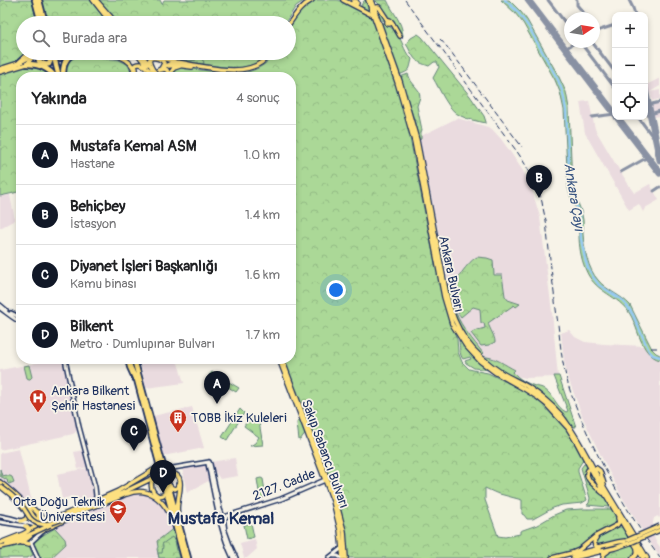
<!DOCTYPE html>
<html lang="tr">
<head>
<meta charset="utf-8">
<style>
	body { margin:0; font-family:Pangolin,sans-serif; background:#f6f6f6; color:#202124 }
	.controls { position:absolute; right:12px; top:12px; display:grid; overflow:hidden; border-radius:8px; box-shadow:0 2px 6px #0003 }
	.controls button { width:36px; height:36px; display:grid; place-items:center; padding:0; border:0; border-bottom:1px solid #e0e0e0; background:#fff; color:#202124; font:20px sans-serif }
	.compass { position:absolute; left:564px; top:12px; width:36px; height:36px; border-radius:50%; background:#fff; box-shadow:0 2px 6px #0003; rotate:78deg }
	.you { position:absolute; left:336px; top:290px; width:14px; height:14px; margin:-10px; border:3px solid #fff; border-radius:50%; background:#1a73e8; box-shadow:0 0 0 6px #1a73e833 }
	.badge { display:grid; place-items:center; width:26px; height:26px; border-radius:50%; background:#111827; color:#fff; font-size:13px; font-weight:700 }
	.pin { position:absolute; translate:-50% -33px; filter:drop-shadow(0 1px 2px #0008) }
	.pin::after { content:''; position:absolute; top:21px; width:14px; height:12px; background:inherit; clip-path:polygon(0 0,100% 0,50% 100%) }
	.list { margin:0; padding:0; list-style:none }
	h2 { display:flex; justify-content:space-between; align-items:center; height:52px; margin:0; padding:0 16px; font-size:17px }
	h2 small { font-size:13px; font-weight:400; color:#757577 }
	.list li { display:grid; grid-template-columns:26px 1fr auto; gap:12px; align-items:center; box-sizing:border-box; height:60px; padding:0 16px; border-top:1px solid #e0e0e0 }
	.list b { display:block; font-size:15px; white-space:nowrap }
	.list p { margin:0; font-size:13px; white-space:nowrap; color:#757577 }
	.list em { font-size:13px; font-style:normal; color:#757577 }
	.icon { flex:none; width:22px; height:22px; fill:none; stroke:currentColor; stroke-width:2; stroke-linecap:round; stroke-linejoin:round }
	.map { position:relative; flex:none; width:660px; height:558px; overflow:hidden }
	.search { position:absolute; background:#fff; box-shadow:0 2px 6px #0003; left:16px; top:16px; width:280px; height:44px; display:flex; align-items:center; gap:10px; box-sizing:border-box; padding:0 14px; border-radius:22px; color:#757577; font-size:15px }
	.panel { position:absolute; background:#fff; box-shadow:0 2px 6px #0003; left:16px; top:72px; width:280px; height:292px; border-radius:16px }
	.map>svg:first-child { display:block }
</style>
</head>
<body>
<div class="map">
<svg width="660" height="558" viewBox="0 0 660 558">
	<defs>
		<pattern id="grass-dots" width="8" height="8" patternUnits="userSpaceOnUse"><rect width="8" height="8" fill="#abd897"/><path d="M2 2h.1M6 6h.1" fill="none" stroke="#93ba85" stroke-width="1.8" stroke-linecap="round"/></pattern>
		<pattern id="forest-crowns" width="20" height="18" patternUnits="userSpaceOnUse"><rect width="20" height="18" fill="#abd897"/><path d="M2 6a3 3 0 1 1 6 0M12 15a3 3 0 1 1 6 0" fill="none" stroke="#93ba85"/></pattern>
		<pattern id="wetland-marsh" width="20" height="14" patternUnits="userSpaceOnUse"><rect width="20" height="14" fill="#abd897"/><path d="M1 5h8M5 5V1M11 12h8M15 12V8" fill="none" stroke="#93ba85"/></pattern>
	</defs>
	<rect width="100%" height="100%" fill="#f7f3e8"/>
	<filter id="ink" filterUnits="userSpaceOnUse"><feTurbulence type="fractalNoise" baseFrequency=".025" numOctaves="2"/><feDisplacementMap in="SourceGraphic" scale="8" xChannelSelector="R" yChannelSelector="G"/><feConvolveMatrix kernelMatrix="1 2 1 2 8 2 1 2 1" color-interpolation-filters="sRGB"/></filter>
	<g filter="url(#ink)">
		<!-- built -->
		<path fill="#eadbdf" d="M660,78V86L650,92L660,90V99L652,101L650,92L648,94L646,85Z
			M589,101L595,129L615,163L634,193L650,184L659,200L645,208L643,212L639,204L629,210L585,133L580,102Z
			M660,102V116L654,117L651,103Z
			M457,118L488,127L492,129L501,139L511,153L523,171L531,187L540,217L552,312L558,377L526,378L516,376L492,362L474,347L455,315L419,137Z
			M10,195L15,220L0,228V196Z
			M569,330L575,337L585,342L604,344L644,346L650,355L660,360V517L659,518L658,516L654,518L653,522V531L655,540L660,547V556L648,540L621,495L602,458L583,418L567,375L564,360L561,333Z
			M57,359L61,361L65,366L78,427L77,431L73,434L0,450V370Z
			M169,359L174,360L178,363L184,383L146,388L140,363Z
			M192,407L204,448L163,456L153,416Z
			M19,449L32,502L35,509L0,480V453Z
			M83,450L88,467L78,469L74,452Z
			M235,458L238,476L220,479L212,467L211,462Z
			M207,463L210,480L187,493L182,468Z
			M88,468L94,498L76,502L73,496L62,499L57,474Z
			M143,492L157,499L170,514L182,558H0L17,545L23,544L35,540L72,518L101,506L116,502L129,494Z
			M255,539L257,549L247,558H244L240,543Z"/>
		<!-- grass -->
		<path fill="url(#grass-dots)" stroke="#63847a" d="M191,53H198L204,62L203,64L175,61V59L190,61L196,60V59Z
			M0,469L2,476L7,475V476H10L12,477L14,482L9,484L7,482L8,481L2,477H1L0,476Z
			M174,528L182,558H159L157,549L158,547L157,541Z"/>
		<!-- forest -->
		<path fill="url(#forest-crowns)" stroke="#63847a" d="M0,0H32L37,23H23V53H29L21,60L0,67Z
			M40,0H90L108,23H56C44,18 44,11 40,0Z
			M99,0H160L162,4L164,0H305L296,6L285,23H118Z
			M316,0H338L370,14L361,8C361,5 362,2 365,0L367,3L393,76L394,77L407,123L431,244L443,297L446,311L457,339L458,352L462,362L469,369L477,371L488,373L529,393L542,404L566,430L582,455L583,460L578,468V472L587,500L582,503L562,505L553,508L533,519H527L524,515L522,514V500L496,493L485,488V500L498,536L505,537L520,534V531L537,525L554,515L566,510L583,509H612L618,519L617,523L573,551L549,558H347L338,505L327,472L283,359H291V77H165V70L169,68L176,67L234,74C249,73 266,68 274,53H289V27L298,14L303,8L312,1Z
			M375,0H387C393,13 402,21 403,36L401,37C394,23 386,11 375,0Z
			M378,8L386,21L382,20V22C389,26 396,30 399,37C404,45 404,52 412,59C409,71 411,70 399,75L377,11Z
			M418,34L422,37L470,96L484,116L486,122V123C478,121 468,120 461,116C448,111 440,89 433,78L439,67L437,62H434L429,66C423,64 416,62 413,56C410,52 409,48 406,44L411,38Z
			M154,53H191L196,59L195,60L190,61L176,59L175,61L166,59Z
			M198,53H267C252,74 225,67 203,64L204,62Z
			M77,55L119,60L127,64L135,77H64L67,62L70,57Z
			M24,67C35,67 43,69 50,77H21V191L14,193L0,196V74Z
			M408,74L411,81L419,91L420,97L417,106L422,130L421,132V139L419,140L414,119L400,77Z
			M477,257L487,258L493,260L494,275H502L505,296L508,300L520,304L516,307L514,305L488,323C490,330 495,336 495,342L489,345L481,346L471,333L474,331L485,328L484,323H481L480,309L473,307L461,317C460,315 458,314 458,312C454,304 456,283 460,275C464,269 471,260 477,257Z
			M446,285H450C456,293 452,304 456,313C462,328 473,340 483,353L481,355L483,357C494,356 505,365 515,370L513,372C519,379 526,383 535,386C538,387 542,387 544,389C554,395 556,407 566,412L568,411L554,376H559L576,427H574L571,425L548,399L540,392L498,369L479,355L467,339L456,321L451,304Z
			M459,340L471,355L489,370L474,368L466,363L465,361L471,359L470,357L463,359C459,354 460,347 459,340Z
			M300,419L306,432L300,440H299L297,423L298,420Z
			M584,464H586L599,488L589,479L586,471L585,474L586,479L604,497L610,506L609,507L587,505L589,503L590,498L581,468Z
			M618,527C626,526 626,533 628,539L601,547L596,545L595,541L597,538Z
			M55,528L65,539L66,544L51,558H43L38,556L33,544L35,540Z
			M172,537L175,542L179,558H159L158,553H162L163,546L162,544Z
			M23,544L29,546L33,555L27,558H0V548Z
			M631,544L633,546L634,545L637,553L633,557L627,558H605V554L607,552L618,549Z"/>
		<!-- wetland -->
		<path fill="url(#wetland-marsh)" stroke="#63847a" d="M501,0H509L521,12L527,20L558,75L566,92L569,108L572,186C574,196 580,205 582,215C584,221 583,228 583,234C584,249 588,269 598,280C607,291 621,295 630,305L652,349L656,353L660,355V360C639,354 639,326 628,311C614,293 594,292 585,268C581,258 579,246 579,235C578,229 579,223 578,217C576,207 570,198 568,188L564,110L560,92L555,80L523,23L515,13Z"/>
		<!-- park -->
		<path fill="#abd897" stroke="#63847a" d="M29,365L32,377L30,379H29L27,378L24,366Z
			M212,372L239,388L236,392L209,375Z
			M240,409L244,413L227,440L222,437Z
			M250,417L259,422L263,445L250,446L255,443L259,437L244,426Z
			M261,478L263,479L266,497L260,498L257,479Z
			M251,523L254,537L247,539L244,525Z"/>
		<g fill="none" stroke-linecap="round" stroke-linejoin="round">
			<!-- river -->
			<path stroke="#96c9f3" stroke-width="2.5" d="M505,0L517,11L528,26L558,80L563,93L566,110L570,188L580,215L581,239L585,259L588,268L593,277L599,285L622,300L628,307L633,315L649,351L653,355L660,357"/>
			<!-- taxiway -->
			<path stroke="#8991a3" stroke-width="3" d="M548,0L570,29
				M577,0V5L588,18
				M629,0L633,8L635,15
				M594,32L615,25
				M580,42L615,88
				M592,42L615,72
				M565,49L576,42
				M645,107H649L652,104L660,102
				M650,114L660,111
				M592,117L615,114
				M638,117L656,141
				M657,146H660
				M659,158H660
				M621,172L648,157
				M654,191L660,187"/>
			<!-- runway -->
			<path stroke="#8991a3" stroke-width="7" d="M528,0L615,114
				M645,89L660,160
				M617,117L660,173"/>
			<!-- primary-tunnel -->
			<path stroke="#cbcccc" stroke-width="3.5" stroke-dasharray="3.5 2" stroke-linecap="butt" d="M376,18L382,21"/>
			<defs>
				<path id="secondary" d="M0,305L6,310
					M0,308C6,312 15,320 21,322
					M11,313L21,318
					M65,359L79,427L95,487L96,496L95,501
					M209,462L210,464L220,509L223,517L225,531L230,545L236,558
					M209,462L208,464C215,496 219,529 233,558
					M164,466L169,468H173L209,462
					M0,516L10,518L35,525
					M219,520H222L227,516L281,499L325,480
					M0,522L26,526
					M334,556H338L341,558
					M38,558L32,545L31,542L43,531
					M329,558L342,548"/>
				<path id="primary" d="M93,0L111,23
					M96,0L116,23
					M343,0L370,14
					M368,0L397,82L414,141L444,297L452,324L466,346L480,361L496,373L526,390L537,397L547,405L568,428L577,443L594,475L643,558
					M371,0L400,81L417,140L447,296C455,331 471,353 502,373C510,378 520,382 528,387C540,395 551,404 561,415C577,435 586,455 598,477C614,504 631,531 647,558
					M353 3a2 2 0 1 1 4 0a2 2 0 1 1-4 0Z
					M376,11V7H379L388,21
					M387 22a2 2 0 1 1 4 0a2 2 0 1 1-4 0Z
					M392,22L400,36
					M289,24C296,14 301,6 312,0
					M88,53L107,55
					M105,53C113,54 124,57 130,63C134,68 136,74 142,76C152,79 163,64 175,62C181,62 187,64 193,65C213,68 244,76 262,62C265,60 267,56 270,53
					M137,53L146,65
					M141,53L148,64
					M147,53L155,56
					M161,58L174,61
					M169,66L176,65L192,67
					M0,69C12,65 25,62 34,53
					M136,69L135,65C141,62 145,66 149,70
					M153,70C151,66 147,61 151,58C156,57 162,59 164,63L162,67
					M161,70L164,69L167,70L168,73L167,77
					M133,71L137,77
					M0,72L27,64L36,53
					M168,76L174,68L180,66
					M279,359L333,501L340,530L343,558
					M282,359L336,501L344,531L346,558
					M596,468L600,471L604,484
					M588,470C583,479 597,487 603,493
					M169,474C186,472 179,492 178,502C177,506 177,510 178,515
					M155,479L152,481C150,488 153,493 159,496L163,495L165,493V489
					M0,482C11,491 22,499 30,511C33,516 34,519 39,521
					M169,485L172,488L175,489L178,487V484
					M127,494C148,486 163,499 171,517
					M100,499L118,491L155,469L157,467L159,463
					M28,504L42,517L46,519
					M38,512C38,514 39,518 40,519C44,524 51,524 43,531L38,532C28,522 44,520 50,518
					M69,516C88,507 109,503 128,493
					M21,521L26,519L27,516
					M48,521L70,512L120,494L155,477
					M25,526L28,528V531
					M46,529L72,517
					M596,538C593,541 594,546 598,547L618,542L625,541
					M0,543L23,534L35,527
					M22,543H26L29,544
					M7,544L31,534
					M0,547C11,545 26,543 33,533
					M573,555L600,548
					M552,558L572,553L579,550L596,536L617,525L619,522L618,518
					M573,558L615,548L630,543
					M603,558L604,554L608,551
					M633,558C637,556 638,553 637,549"/>
				<path id="highway" d="M35,0L41,23
					M39,0L45,23
					M44,17L48,21L52,23
					M38,53L39,61C42,63 45,66 49,64L51,59
					M53,53L59,77
					M53,53L57,58H60L63,56L64,53
					M86,53H89
					M20,62L30,53
					M27,64C38,64 48,67 55,77
					M63,77C63,67 64,56 76,53
					M128,359L130,367L135,378
					M134,359L188,558
					M136,376L184,558"/>
			</defs>
			<!-- secondary casing -->
			<use href="#secondary" stroke="#1b2f5e" stroke-width="6"/>
			<!-- primary casing -->
			<use href="#primary" stroke="#1b2f5e" stroke-width="6"/>
			<!-- highway casing -->
			<use href="#highway" stroke="#1b2f5e" stroke-width="8"/>
			<!-- secondary -->
			<use href="#secondary" stroke="#f7f3e8" stroke-width="3"/>
			<!-- primary -->
			<use href="#primary" stroke="#fde080" stroke-width="3.5"/>
			<!-- highway -->
			<use href="#highway" stroke="#fde080" stroke-width="4.5"/>
			<!-- rail -->
			<path stroke="#1b2f5e" stroke-width="1" stroke-dasharray="6 3" stroke-linecap="butt" d="M405,0L518,153C528,168 537,184 542,202C543,208 544,214 546,220C549,253 553,285 557,317C560,338 561,360 567,380C572,400 581,418 589,437C609,479 632,520 660,558
				M440,39L448,48L522,147
				M651,348H660"/>
			<defs>
				<path id="primary-bridge" d="M154,71L156,76
					M151,72L154,77
					M155,477L169,474
					M0,486C7,492 15,497 21,505C25,509 27,514 30,518C40,530 54,522 65,518
					M31,534L50,525
					M628,540L660,526
					M630,543L660,530"/>
			</defs>
			<!-- primary-bridge casing -->
			<use href="#primary-bridge" stroke="#1b2f5e" stroke-width="6" stroke-linecap="butt"/>
			<!-- primary-bridge -->
			<use href="#primary-bridge" stroke="#fde080" stroke-width="3.5"/>
		</g>
	</g>
	<!-- icons -->
	<defs>
		<symbol id="hospital-pin" viewBox="-11 -11 22 30"><path d="M0 17L-7.5 6A9.5 9.5 0 1 1 7.5 6Z" fill="#c8321e" stroke="#f7f3e8"/><path d="M-5-5h3v3.5h4V-5h3V5h-3V1.5h-4V5h-3Z" fill="#fff"/></symbol>
		<symbol id="building-pin" viewBox="-11 -11 22 30"><path d="M0 17L-7.5 6A9.5 9.5 0 1 1 7.5 6Z" fill="#c8321e" stroke="#f7f3e8"/><path d="M-4-6H4V6H1V3H-1V6H-4ZM-2.5-4.3h1.7v1.8h-1.7ZM.8-4.3h1.7v1.8H.8ZM-2.5-1h1.7V.8h-1.7ZM.8-1h1.7V.8H.8Z" fill="#fff"/></symbol>
		<symbol id="university-pin" viewBox="-11 -11 22 30"><path d="M0 17L-7.5 6A9.5 9.5 0 1 1 7.5 6Z" fill="#c8321e" stroke="#f7f3e8"/><path d="M0-5L7-2L0 1L-7-2ZM-4 1L0 2.5L4 1V4Q0 6-4 4Z" fill="#fff"/></symbol>
	</defs>
	<g fill-rule="evenodd">
		<use href="#hospital-pin" x="28" y="388" width="20" height="27"/>
		<use href="#building-pin" x="168" y="408" width="20" height="27"/>
		<use href="#university-pin" x="108" y="499" width="20" height="27"/>
	</g>
	<g text-anchor="middle" dominant-baseline="central" stroke-width="3.5" stroke-linejoin="round" paint-order="stroke">
		<!-- street labels -->
		<g font-size="13" fill="#1b2f5e" stroke="#f7f3e8">
			<text transform="translate(451 274) rotate(78)">Ankara Bulvarı</text>
			<text transform="translate(325 454) rotate(70)">Sakıp Sabancı Bulvarı</text>
			<text transform="translate(284 485) rotate(-21)">2127. Cadde</text>
		</g>
		<!-- poi labels -->
		<g font-size="13" fill="#1b2f5e" stroke="#f7f3e8" text-anchor="start">
			<text x="51" y="391">Ankara Bilkent<tspan x="51" dy="15">Şehir Hastanesi</tspan></text>
			<text x="191" y="418">TOBB İkiz Kuleleri</text>
			<text x="105" y="502" text-anchor="end">Orta Doğu Teknik<tspan x="105" dy="15">Üniversitesi</tspan></text>
		</g>
		<!-- water labels -->
		<g font-size="14" font-style="italic" fill="#3a5683" stroke="#f7f3e8">
			<text transform="translate(574 197) rotate(81)">Ankara Çayı</text>
		</g>
		<!-- district labels -->
		<g font-size="17" font-weight="bold" fill="#1b2f5e" stroke="#f7f3e8">
			<text x="221" y="518">Mustafa Kemal</text>
		</g>
	</g>
</svg>
<div class="controls">
<button>+</button>
<button>−</button>
<button><svg class="icon" aria-label="locate" viewBox="0 0 24 24"><circle cx="12" cy="12" r="6"/><path d="M12 2v4M12 18v4M2 12h4M18 12h4"/></svg></button>
</div>
<svg class="compass" viewBox="-18 -18 36 36"><path d="M0-13l5 13h-10z" fill="#e53935"/><path d="M0 13l5-13h-10z" fill="#757577"/></svg>
<div class="you"></div>
<div class="pin badge" style="left:217px;top:404px">A</div>
<div class="pin badge" style="left:539px;top:198px">B</div>
<div class="pin badge" style="left:134px;top:451px">C</div>
<div class="pin badge" style="left:163px;top:493px">D</div>
<div class="search"><svg class="icon" aria-label="search" viewBox="0 0 24 24"><circle cx="10" cy="10" r="6"/><path d="M15 15l6 6"/></svg>Burada ara</div>
<section class="panel">
<h2>Yakında<small>4 sonuç</small></h2>
<ul class="list">
<li><span class="badge">A</span><div><b>Mustafa Kemal ASM</b><p>Hastane</p></div><em>1.0 km</em></li>
<li><span class="badge">B</span><div><b>Behiçbey</b><p>İstasyon</p></div><em>1.4 km</em></li>
<li><span class="badge">C</span><div><b>Diyanet İşleri Başkanlığı</b><p>Kamu binası</p></div><em>1.6 km</em></li>
<li><span class="badge">D</span><div><b>Bilkent</b><p>Metro · Dumlupınar Bulvarı</p></div><em>1.7 km</em></li>
</ul>
</section>
</div>
</body>
</html>
